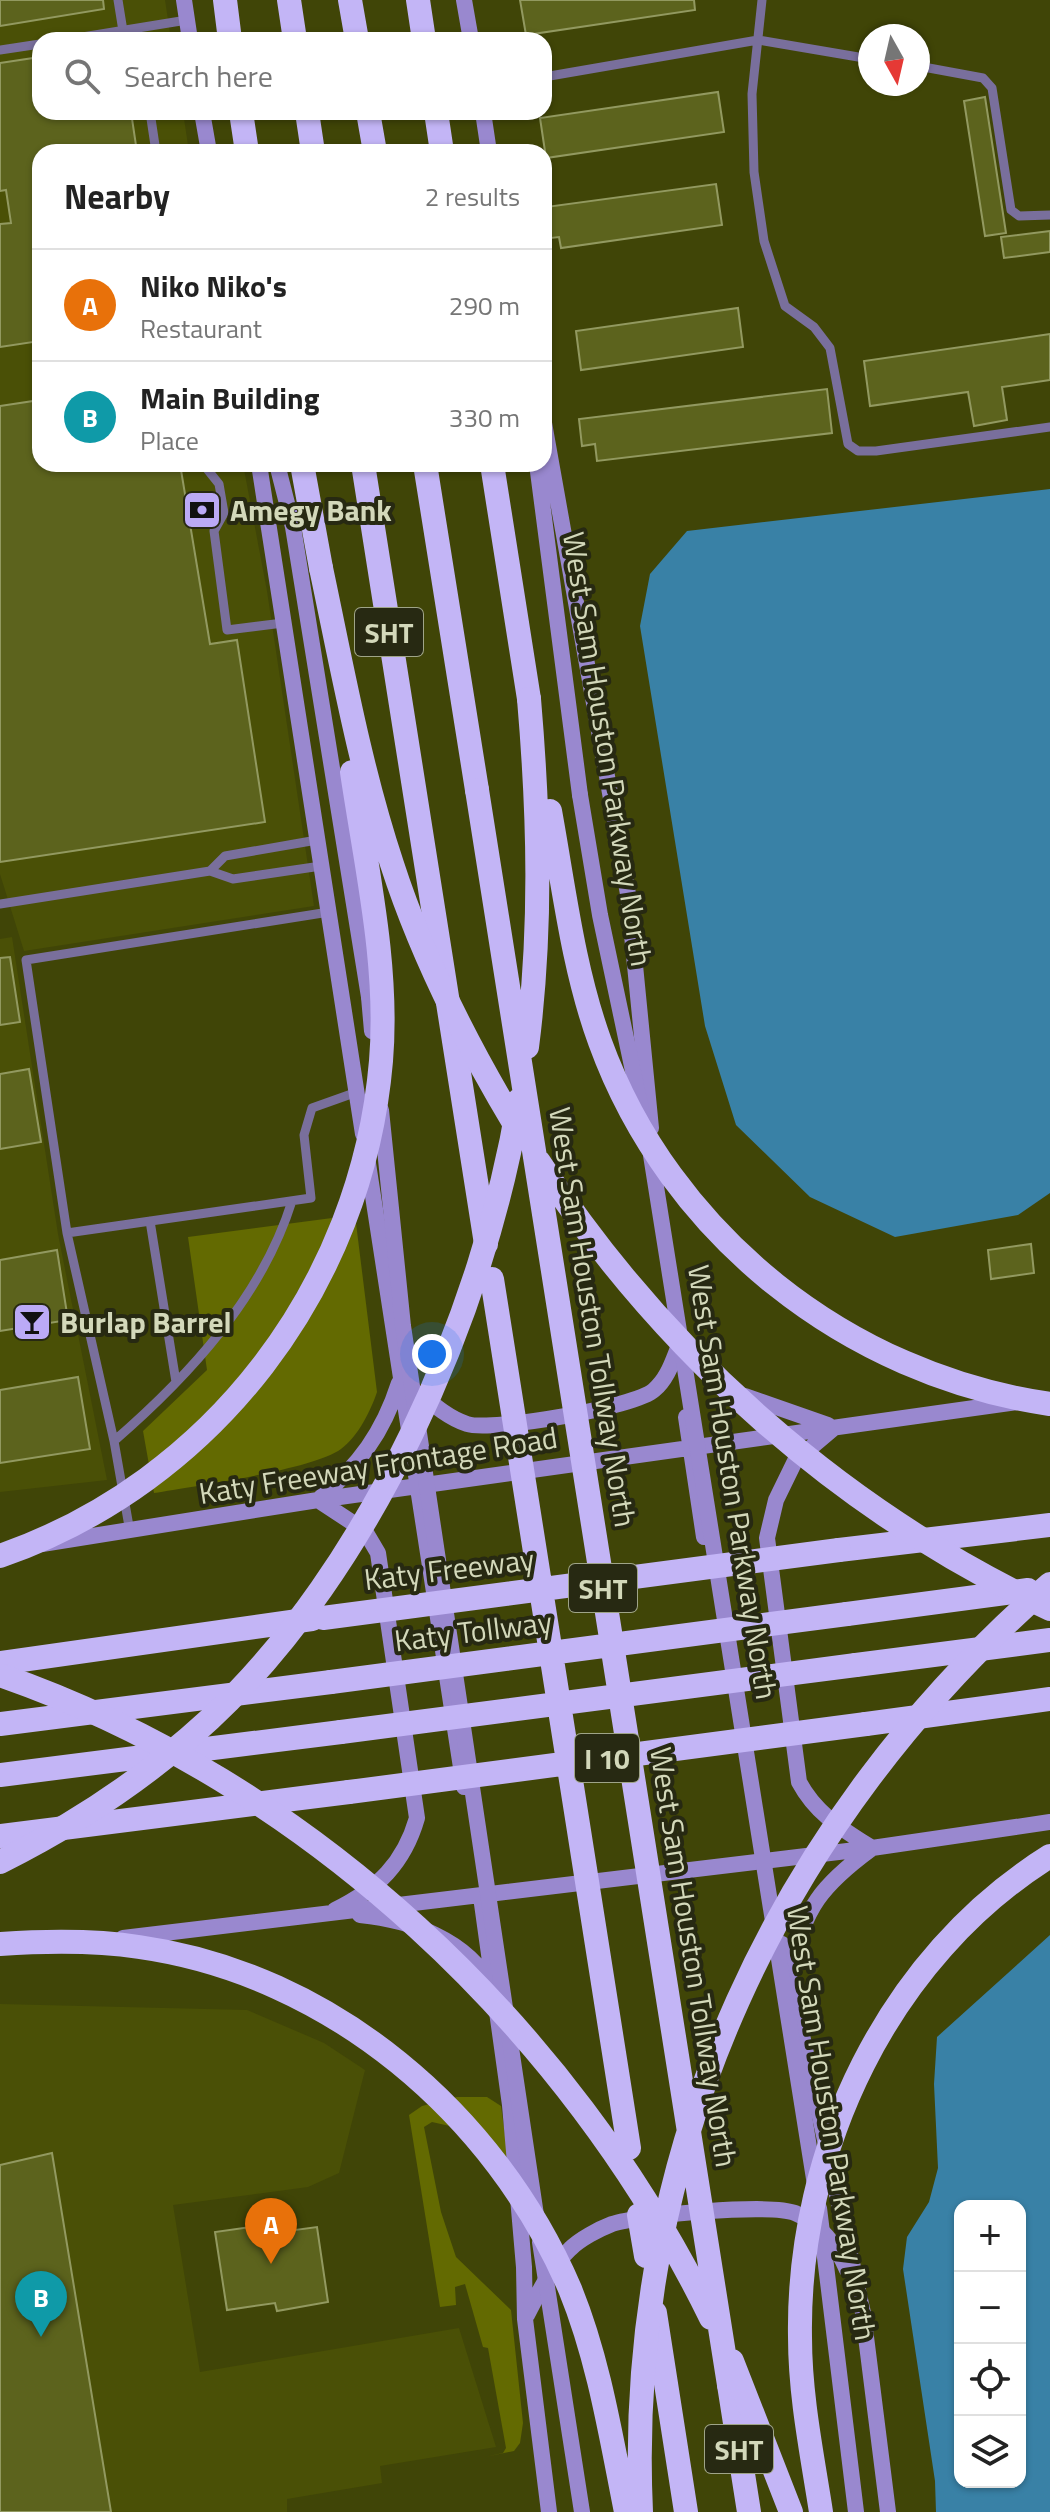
<!DOCTYPE html>
<html lang="en">
<head>
<meta charset="utf-8">
<style>
	body { margin:0; font-family:"Titillium Web",sans-serif; background:#f6f6f6; color:#222 }
	.controls { position:absolute; right:24px; bottom:24px; display:grid; overflow:hidden; border-radius:16px; box-shadow:0 2px 6px #0004 }
	.controls button { width:72px; height:72px; display:grid; place-items:center; padding:0; border:0; border-bottom:2px solid #e0e0e0; background:#fff; color:#222; font:40px sans-serif }
	.compass { position:absolute; left:858px; top:24px; width:72px; height:72px; border-radius:50%; background:#fff; box-shadow:0 2px 6px #0004; rotate:172deg }
	.you { position:absolute; left:432px; top:1354px; width:28px; height:28px; margin:-20px; border:6px solid #fff; border-radius:50%; background:#1a73e8; box-shadow:0 0 0 12px #1a73e833 }
	.badge { display:grid; place-items:center; width:52px; height:52px; border-radius:50%; background:#675f81; color:#fff; font-size:26px; font-weight:700 }
	.pin { position:absolute; translate:-50% -66px; filter:drop-shadow(0 2px 4px #0008) }
	.pin::after { content:''; position:absolute; top:42px; width:28px; height:24px; background:inherit; clip-path:polygon(0 0,100% 0,50% 100%) }
	.list { margin:0; padding:0; list-style:none }
	h2 { display:flex; justify-content:space-between; align-items:center; height:104px; margin:0; padding:0 32px; font-size:34px }
	h2 small { font-size:26px; font-weight:400; color:#767676 }
	.list li { display:grid; grid-template-columns:52px 1fr auto; gap:24px; align-items:center; box-sizing:border-box; height:112px; padding:0 32px; border-top:2px solid #e0e0e0 }
	.list b { display:block; font-size:30px; white-space:nowrap }
	.list p { margin:0; font-size:26px; white-space:nowrap; color:#767676 }
	.list em { font-size:26px; font-style:normal; color:#767676 }
	.icon { flex:none; width:44px; height:44px; fill:none; stroke:currentColor; stroke-width:2; stroke-linecap:round; stroke-linejoin:round }
	.map { position:relative; flex:none; width:1050px; height:2512px; overflow:hidden }
	.search { position:absolute; background:#fff; box-shadow:0 2px 6px #0004; left:32px; top:32px; width:520px; height:88px; display:flex; align-items:center; gap:20px; box-sizing:border-box; padding:0 28px; border-radius:24px; color:#767676; font-size:30px }
	.panel { position:absolute; background:#fff; box-shadow:0 2px 6px #0004; left:32px; top:144px; width:520px; height:328px; border-radius:24px }
	.map>svg:first-child { display:block }
</style>
</head>
<body>
<div class="map">
<svg width="1050" height="2512" viewBox="0 0 1050 2512">
	<rect width="100%" height="100%" fill="#404507"/>
	<!-- built -->
	<path fill="#4a5006" d="M0,0H165L171,40H40V112H183L189,152H40V464H243L267,591L314,906L24,951L0,874Z
		M12,937L58,1234L107,1480L0,1492V939Z
		M0,2004L247,2010L324,2043L365,2070L339,2173L308,2187L173,2205L200,2372L459,2328L496,2447L380,2466L382,2483L287,2499V2512H0Z"/>
	<!-- green -->
	<path fill="#636a01" d="M355,1215L377,1392C371,1410 358,1437 341,1449C312,1470 194,1486 154,1493L143,1431L207,1370L188,1237Z
		M457,2097H487L501,2106L511,2179L454,2127L432,2122L424,2127L441,2212L456,2257L511,2310L523,2423L520,2443L514,2451L485,2457L503,2453L506,2448L488,2348L483,2347L465,2284L455,2287L456,2305L440,2307L409,2115L422,2106Z"/>
	<!-- water -->
	<path fill="#3981a6" fill-rule="evenodd" d="M1050,489V1193L1018,1215L895,1237L810,1197L736,1125L705,1026L640,626L650,574L687,531Z
		M1050,1935V2512H936L935,2481L903,2269L907,2237L929,2202L938,2168L934,2084L937,2037ZM960,2206H1020V2482H960Z"/>
	<!-- building -->
	<path fill="#5c631d" stroke="#929960" stroke-width="2" d="M0,0H103L104,9L0,26Z
		M520,0H694L695,10L526,35Z
		M40,57V112H131L137,152H40V341L0,347V224L11,223L6,190L0,191V63Z
		M718,92L724,132L546,158L540,118Z
		M985,97L1006,233L985,236L964,101Z
		M716,184L722,225L561,248L559,237L551,238L546,207Z
		M1050,231V252L1004,258L1001,237Z
		M738,308L743,347L581,370L576,331Z
		M1050,334V380L1002,387L1007,420L974,426L968,392L870,406L864,361Z
		M827,389L832,433L597,461L595,444L582,446L579,419Z
		M40,400V464H180L210,644L237,640L265,822L0,862V406Z
		M10,957L20,1022L0,1025V958Z
		M29,1069L41,1142L0,1149V1074Z
		M1031,1244L1034,1273L991,1279L988,1250Z
		M57,1250L68,1320L0,1331V1260Z
		M78,1377L90,1449L0,1463V1390Z
		M52,2153L111,2512H0V2165Z
		M271,2224L273,2233L317,2227L328,2302L277,2311L275,2303L227,2310L215,2232Z"/>
	<g fill="none" stroke-linecap="round" stroke-linejoin="round">
		<!-- service -->
		<path stroke="#796f9c" stroke-width="9" d="M118,0L123,31
			M762,0L752,94L754,172L764,241L785,306L814,327L830,348L848,444L858,451H876L1050,427
			M64,40L187,20
			M0,50L40,44
			M918,66L983,78L992,88L1011,210L1019,216L1050,215
			M544,77L758,40L870,59
			M150,112L156,152
			M203,464L219,484L224,513L214,531L227,630L283,623
			M317,840L225,856L210,871L233,879L321,866
			M0,904L210,871
			M150,1221L176,1382
			M67,1233L311,1198L304,1135L312,1108L357,1092
			M114,1441C189,1376 262,1297 292,1201
			M130,1532L114,1441L67,1233L26,960L329,912"/>
		<!-- secondary -->
		<path stroke="#9988cf" stroke-width="16" d="M184,0L190,40
			M464,0L471,40
			M202,112L209,152
			M483,112L489,152
			M544,423L628,894L651,1128
			M259,464L363,1134
			M277,464L293,527L369,997
			M537,464L580,795
			M367,1157L464,1787
			M421,1394C435,1406 449,1418 467,1424C491,1432 636,1407 654,1390C667,1379 672,1363 678,1348L687,1355
			M745,1396L828,1425
			M686,1417L704,1537
			M834,1428L795,1461L776,1500L767,1538L799,1782C816,1814 842,1829 872,1848
			M319,1499C359,1465 383,1433 399,1383
			M318,1500L365,1531L378,1553L417,1818C404,1863 378,1889 335,1910
			M42,1544L318,1500L1017,1402
			M482,1904L510,2105L524,2267L525,2319L549,2512
			M360,1915C410,1920 467,1939 492,1987
			M123,1938L872,1848L1050,1822
			M782,1944L863,2313L888,2512
			M791,1968C804,1908 822,1885 871,1849
			M527,2315C539,2292 551,2267 570,2249C580,2239 599,2229 612,2224C638,2215 770,2203 795,2213C820,2223 837,2246 847,2270"/>
		<!-- motorway -->
		<path stroke="#c3b5f6" stroke-width="24" d="M225,0L230,40
			M289,0L295,40
			M350,0L357,40
			M418,0L424,40
			M241,112L247,152
			M307,112L313,152
			M368,112L375,152
			M436,112L442,152
			M302,464L321,568
			M363,464L486,1244
			M425,464L477,790
			M492,464L529,699
			M839,1550L1050,1525
			M847,1614L1028,1590
			M0,1663L312,1619
			M856,1665L1050,1640
			M0,1724L331,1682
			M866,1724L1050,1699
			M0,1775L341,1732
			M0,1836L349,1792
			M655,2313L686,2512
			M729,2385L749,2512"/>
		<!-- secondary-bridge -->
		<path stroke="#9988cf" stroke-width="16" d="M580,795L600,915L644,1123
			M369,997L372,1031
			M381,1110L403,1326L536,2215
			M650,1149L815,2185
			M819,2208L856,2512
			M540,2242L582,2512"/>
		<!-- motorway-bridge -->
		<path stroke="#c3b5f6" stroke-width="24" d="M321,568C342,667 360,768 392,864C422,957 467,1045 517,1128
			M477,790L729,2385
			M550,811C564,888 573,968 600,1042C670,1235 848,1375 1050,1404
			M527,1047C542,930 539,816 529,699
			M539,1162C664,1354 843,1512 1050,1609
			M492,1279L629,2148
			M0,1556C213,1482 362,1286 381,1061C389,965 366,867 352,772
			M323,1618L839,1550
			M0,1675C306,1781 569,2027 711,2318
			M331,1682L847,1614
			M341,1732L856,1665
			M349,1792L866,1724
			M0,1862C76,1824 147,1777 210,1719C371,1569 484,1314 519,1100
			M0,1944C46,1941 93,1940 139,1947C331,1974 495,2114 570,2289C599,2360 611,2437 626,2512
			M639,2215L646,2256
			M732,2361L791,2512
			M641,2512C624,2151 780,1819 1050,1584
			M821,2512C812,2454 800,2396 800,2337C797,2150 888,1957 1050,1856"/>
	</g>
	<!-- icons -->
	<defs>
		<symbol id="bank-square" viewBox="-11 -11 22 22"><rect x="-9" y="-9" width="18" height="18" rx="4" fill="#bbaaf6" stroke="#272912"/><path d="M-6-4H6V4H-6ZM0-2.3a2.3 2.3 0 1 0 0 4.6a2.3 2.3 0 1 0 0-4.6Z" fill="#111"/></symbol>
		<symbol id="bar-square" viewBox="-11 -11 22 22"><rect x="-9" y="-9" width="18" height="18" rx="4" fill="#bbaaf6" stroke="#272912"/><path d="M-6-5H6L.8 .8V4.5H3.5V6h-7V4.5H-.8V.8Z" fill="#111"/></symbol>
	</defs>
	<g fill-rule="evenodd">
		<use href="#bank-square" x="180" y="488" width="44" height="44"/>
		<use href="#bar-square" x="10" y="1300" width="44" height="44"/>
	</g>
	<g text-anchor="middle" dominant-baseline="central" stroke-width="8" stroke-linejoin="round" paint-order="stroke">
		<!-- shield labels -->
		<g fill="#272912" stroke="#9fa488" stroke-width="2">
			<rect x="355" y="608" width="68" height="48" rx="6"/>
			<rect x="569" y="1564" width="68" height="48" rx="6"/>
			<rect x="575" y="1734" width="64" height="48" rx="6"/>
			<rect x="705" y="2425" width="68" height="48" rx="6"/>
		</g>
		<g font-size="28" font-weight="bold" fill="#d3d8ba">
			<text x="389" y="632">SHT</text>
			<text x="603" y="1588">SHT</text>
			<text x="607" y="1758">I 10</text>
			<text x="739" y="2449">SHT</text>
		</g>
		<!-- poi labels -->
		<g font-size="30" font-weight="bold" fill="#d3d8ba" stroke="#272912" text-anchor="start">
			<text x="230" y="510">Amegy Bank</text>
			<text x="60" y="1322">Burlap Barrel</text>
		</g>
		<!-- street labels -->
		<g font-size="30" fill="#d3d8ba" stroke="#272912">
			<text transform="translate(608 749) rotate(81)">West Sam Houston Parkway North</text>
			<text transform="translate(593 1317) rotate(81)">West Sam Houston Tollway North</text>
			<text transform="translate(378 1465) rotate(-9)">Katy Freeway Frontage Road</text>
			<text transform="translate(733 1482) rotate(81)">West Sam Houston Parkway North</text>
			<text transform="translate(449 1569) rotate(-7)">Katy Freeway</text>
			<text transform="translate(473 1631) rotate(-7)">Katy Tollway</text>
			<text transform="translate(694 1957) rotate(81)">West Sam Houston Tollway North</text>
			<text transform="translate(832 2123) rotate(81)">West Sam Houston Parkway North</text>
		</g>
	</g>
</svg>
<div class="controls">
<button>+</button>
<button>−</button>
<button><svg class="icon" aria-label="locate" viewBox="0 0 24 24"><circle cx="12" cy="12" r="6"/><path d="M12 2v4M12 18v4M2 12h4M18 12h4"/></svg></button>
<button><svg class="icon" aria-label="layers" viewBox="0 0 24 24"><path d="M12 4l9 5-9 5-9-5zM3 14l9 5 9-5"/></svg></button>
</div>
<svg class="compass" viewBox="-18 -18 36 36"><path d="M0-13l5 13h-10z" fill="#e53935"/><path d="M0 13l5-13h-10z" fill="#767676"/></svg>
<div class="you"></div>
<div class="pin badge" style="left:271px;top:2264px;background:#e8710a">A</div>
<div class="pin badge" style="left:41px;top:2337px;background:#0f9aa8">B</div>
<div class="search"><svg class="icon" aria-label="search" viewBox="0 0 24 24"><circle cx="10" cy="10" r="6"/><path d="M15 15l6 6"/></svg>Search here</div>
<section class="panel">
<h2>Nearby<small>2 results</small></h2>
<ul class="list">
<li><span class="badge" style="background:#e8710a">A</span><div><b>Niko Niko's</b><p>Restaurant</p></div><em>290 m</em></li>
<li><span class="badge" style="background:#0f9aa8">B</span><div><b>Main Building</b><p>Place</p></div><em>330 m</em></li>
</ul>
</section>
</div>
</body>
</html>
